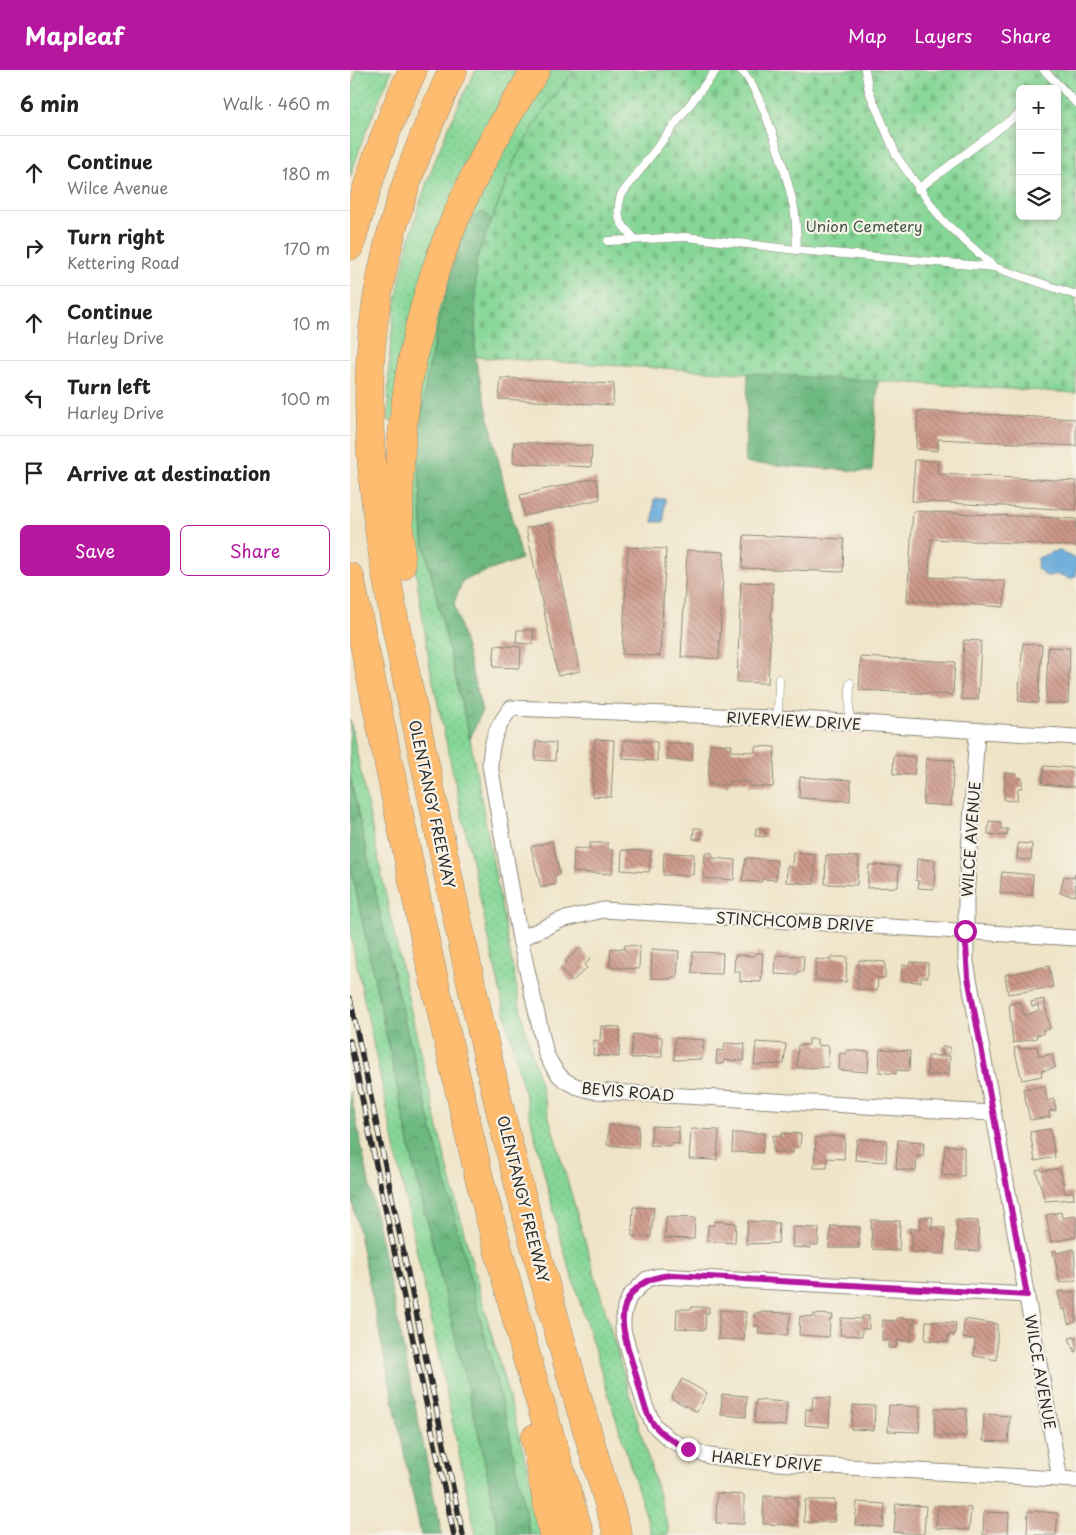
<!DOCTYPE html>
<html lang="en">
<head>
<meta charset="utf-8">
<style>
	body { margin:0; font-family:"Playpen Sans",sans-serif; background:#f6f6f6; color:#222 }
	.controls { position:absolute; right:15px; top:15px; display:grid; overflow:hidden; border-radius:8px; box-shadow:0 2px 8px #0003 }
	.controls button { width:45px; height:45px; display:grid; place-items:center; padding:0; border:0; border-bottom:1px solid #e0e0e0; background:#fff; color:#222; font:25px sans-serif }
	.stop { position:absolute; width:15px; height:15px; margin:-11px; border:4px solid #b5179e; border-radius:50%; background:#fff }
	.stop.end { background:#b5179e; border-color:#fff; box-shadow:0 1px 5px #0008 }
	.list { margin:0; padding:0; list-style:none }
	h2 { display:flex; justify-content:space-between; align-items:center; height:65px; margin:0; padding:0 20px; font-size:21px }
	h2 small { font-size:16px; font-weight:400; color:#767676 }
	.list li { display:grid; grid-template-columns:32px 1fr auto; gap:15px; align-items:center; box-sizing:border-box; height:75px; padding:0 20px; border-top:1px solid #e0e0e0 }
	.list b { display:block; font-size:19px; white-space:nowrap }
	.list p { margin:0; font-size:16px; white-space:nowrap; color:#767676 }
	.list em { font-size:16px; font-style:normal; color:#767676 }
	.actions { display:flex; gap:10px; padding:15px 20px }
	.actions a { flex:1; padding:11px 0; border:1px solid #b5179e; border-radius:8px; text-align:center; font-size:18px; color:#b5179e }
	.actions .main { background:#b5179e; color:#fff }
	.icon { flex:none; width:28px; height:28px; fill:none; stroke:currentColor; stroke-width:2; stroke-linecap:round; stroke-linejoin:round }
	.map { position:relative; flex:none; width:726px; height:1465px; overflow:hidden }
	header { display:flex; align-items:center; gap:30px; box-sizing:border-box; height:70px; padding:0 25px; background:#b5179e; color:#fff }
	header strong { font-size:24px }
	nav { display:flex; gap:28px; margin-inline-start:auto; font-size:18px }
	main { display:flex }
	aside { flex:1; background:#fff }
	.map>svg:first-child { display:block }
</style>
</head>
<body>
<header>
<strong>Mapleaf</strong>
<nav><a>Map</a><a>Layers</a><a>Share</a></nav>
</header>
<main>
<aside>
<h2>6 min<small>Walk · 460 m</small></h2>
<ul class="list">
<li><svg class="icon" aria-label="ahead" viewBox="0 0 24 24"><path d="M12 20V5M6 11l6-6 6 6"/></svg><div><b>Continue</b><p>Wilce Avenue</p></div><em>180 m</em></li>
<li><svg class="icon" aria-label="right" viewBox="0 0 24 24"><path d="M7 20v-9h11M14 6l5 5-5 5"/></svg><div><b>Turn right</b><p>Kettering Road</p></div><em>170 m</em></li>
<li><svg class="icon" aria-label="ahead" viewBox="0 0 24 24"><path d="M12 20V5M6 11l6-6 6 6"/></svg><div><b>Continue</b><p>Harley Drive</p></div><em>10 m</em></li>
<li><svg class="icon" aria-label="left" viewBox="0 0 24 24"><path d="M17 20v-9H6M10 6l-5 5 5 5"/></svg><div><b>Turn left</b><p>Harley Drive</p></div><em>100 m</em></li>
<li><svg class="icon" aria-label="arrive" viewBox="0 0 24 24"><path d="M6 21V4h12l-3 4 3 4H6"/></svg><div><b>Arrive at destination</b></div></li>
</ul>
<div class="actions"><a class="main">Save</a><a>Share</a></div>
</aside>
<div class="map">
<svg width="726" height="1465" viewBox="0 0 726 1465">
	<defs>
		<pattern id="grass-dots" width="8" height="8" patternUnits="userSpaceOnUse" patternTransform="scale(1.25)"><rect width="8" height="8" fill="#86d797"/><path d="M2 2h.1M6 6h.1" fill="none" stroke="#74b982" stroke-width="1.8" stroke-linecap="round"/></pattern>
		<pattern id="forest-crowns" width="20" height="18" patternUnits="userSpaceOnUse" patternTransform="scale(1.25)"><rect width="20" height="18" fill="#6cb880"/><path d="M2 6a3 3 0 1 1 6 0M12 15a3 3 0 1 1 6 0" fill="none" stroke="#599669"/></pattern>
		<pattern id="cemetery-stones" width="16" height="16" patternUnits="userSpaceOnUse" patternTransform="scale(1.25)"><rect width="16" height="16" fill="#86d797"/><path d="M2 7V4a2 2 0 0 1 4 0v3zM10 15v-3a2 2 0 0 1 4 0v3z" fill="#74b982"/></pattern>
		<pattern id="building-back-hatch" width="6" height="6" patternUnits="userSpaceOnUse" patternTransform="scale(1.25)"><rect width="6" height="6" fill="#cc9788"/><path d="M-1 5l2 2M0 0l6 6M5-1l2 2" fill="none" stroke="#a67b6f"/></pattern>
	</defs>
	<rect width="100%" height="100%" fill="#f7f3e8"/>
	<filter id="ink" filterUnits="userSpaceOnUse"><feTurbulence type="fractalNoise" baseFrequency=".02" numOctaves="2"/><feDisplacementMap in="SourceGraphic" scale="10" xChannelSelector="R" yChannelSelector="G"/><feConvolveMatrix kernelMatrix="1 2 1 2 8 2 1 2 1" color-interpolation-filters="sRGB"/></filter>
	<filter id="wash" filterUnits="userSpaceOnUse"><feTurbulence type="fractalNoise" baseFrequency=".0096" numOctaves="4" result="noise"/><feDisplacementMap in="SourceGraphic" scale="20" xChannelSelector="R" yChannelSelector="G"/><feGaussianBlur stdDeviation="1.12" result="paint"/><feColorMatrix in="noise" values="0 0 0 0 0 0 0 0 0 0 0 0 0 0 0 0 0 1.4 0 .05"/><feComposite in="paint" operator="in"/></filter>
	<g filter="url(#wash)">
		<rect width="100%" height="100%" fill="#efe4c7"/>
		<!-- grass -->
		<path fill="url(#grass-dots)" stroke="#588161" d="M6,0H42L14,66L0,108V28Z
			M126,0H175L167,11L45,352L39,351C33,228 70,108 126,0Z
			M199,0H225L195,38L165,89L142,150L134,142L90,243L76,313L68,375L73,470L120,669L172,947L200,1051L319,1460L318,1465H302L210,1168L156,948L80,597L63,482L61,379L78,254L111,156Z
			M0,649C34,819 69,988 112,1155C139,1259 170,1361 194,1465H180L159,1361L48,925L0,707Z
			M0,793L66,1106L132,1377L149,1465H126L0,862Z"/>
		<!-- forest -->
		<path fill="url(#forest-crowns)" stroke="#4c7256" d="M134,142L142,150L126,191L125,287L171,489L113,510L104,533L132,641L120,669L73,470L68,375L76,313L90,243L111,170L122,147Z
			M398,303L528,311L522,402L395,393Z
			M0,707L48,925L159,1361L180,1465H149L132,1377L66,1106L0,793Z
			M0,1021L92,1465H71L0,1120Z"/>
		<!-- cemetery -->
		<path fill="url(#cemetery-stones)" stroke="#588161" fill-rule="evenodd" d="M225,0H726V323L125,287L126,191L165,89L195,38ZM670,19H707V146H670Z"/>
		<!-- water -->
		<path fill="#62a8d8" stroke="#466a82" d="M304,429H315L314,452H303Z
			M710,481L726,489V506C718,512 718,507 710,505C705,504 701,506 696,506L687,498L688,488L702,482Z"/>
		<g id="blocks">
			<!-- building -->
			<path fill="url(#building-back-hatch)" d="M151,308L264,314L263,335L149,329Z
				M568,341L726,349V376L588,369V381L566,379Z
				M164,372L242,376L241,397L163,393Z
				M565,390L588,391L587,404L726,411V440L562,431Z
				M246,408L250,429L174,446L170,425Z
				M563,441L726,449V476L581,469L579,507L655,511L654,537L557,530Z
				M199,453L230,601L208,606L176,458Z
				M394,465L494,469L493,502L392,498Z
				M278,477L316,479L310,586L272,584Z
				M337,480L374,482L369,589L331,587Z
				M391,512L423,513L418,613L387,612Z
				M167,560H184L183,574L166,573Z
				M614,570L631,571L628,630L611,629Z
				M673,573L692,575L688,633L668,631Z
				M145,575L171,577L170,598L143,597Z
				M698,577L720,578L718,633H696Z
				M511,587L605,592L603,625L509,620Z
				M245,669L264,670L261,727L242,726Z
				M274,670L307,672V691L273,689Z
				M186,671L206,673L205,691L185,690Z
				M318,673L343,674L342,691L317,690Z
				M360,674L382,675L381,681L405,682V676L425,677L423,717L399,716L400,712L379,711V715L358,714Z
				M544,685L566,687L564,705L543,704Z
				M576,689L604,690L601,736L573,734Z
				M694,696L726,698V717L692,714Z
				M655,703L667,704V708H672V718H668L667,731L654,730Z
				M450,707L501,710L500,731L449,728Z
				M639,751L651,752V759H658L657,766L638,764Z
				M344,758H351V769H343Z
				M406,758L416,759L415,767L405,766Z
				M202,771L210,804L204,806L206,814L191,818L181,777Z
				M240,773H258V780H263L262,804L223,802L224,778L239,779Z
				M668,773L682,774L681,790L667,789Z
				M272,780L301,781L299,802L271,800Z
				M443,782L465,784L464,814L436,812L437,796L442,797Z
				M314,783L344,784L343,805H313Z
				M355,783H362L363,788L385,790L384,810L354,808Z
				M476,785L509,787L507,815L475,814Z
				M396,788L427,790L426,810L412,809L411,812L392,811Z
				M567,789L585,790L584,819L568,818L569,811H566Z
				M519,795L549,796L548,817L517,818Z
				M652,802L683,805L682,825L650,823Z
				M725,803L726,826L710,823L714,806L724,808Z
				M275,875L290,876L289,899L260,897L261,878L275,879Z
				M230,878L240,890L234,895L237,898L221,912L210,898L216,893L215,891Z
				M302,879L329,881L327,907H322L321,909L301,908Z
				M343,882L373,883L372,904L342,903Z
				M405,883H413L411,912L390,911V902H384L385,885L405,886Z
				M426,885L454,886L453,902H447V905L425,904Z
				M481,887H497L496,912L465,910L466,889L481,890Z
				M509,890L535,892V908H528L527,921L507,919Z
				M560,892L578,893V907H571V912L551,911L552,895H559Z
				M699,896L703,917L658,924L655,905Z
				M694,929L700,959L693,960V964L686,965L687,968L663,973L659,934L670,932L675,946L689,940L688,935L682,937L681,932Z
				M251,956L270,957L269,987L243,985L244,970L250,971Z
				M283,964L312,967V987L281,988Z
				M325,968L354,970L352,989L324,990Z
				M459,969H467V975L479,976L478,997L447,998L448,975H459Z
				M406,972L436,974L434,994L404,995Z
				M375,973L395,974L394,991L374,990L373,994H366L367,980L374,981Z
				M687,976L689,986L702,984L705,998L691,1001L692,1006L672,1010L664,978L669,977V979Z
				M592,977H600L599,984H592Z
				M530,979L560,981L559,1001L546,1000V1004L529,1002Z
				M497,980L519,982L518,1002L489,1000L490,983L496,984Z
				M578,986H600L599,1004L577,1005Z
				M695,1016L697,1031L704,1029L706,1040L699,1041L700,1047L680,1050L673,1019Z
				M259,1055L289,1056L288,1078L257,1075Z
				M302,1056L329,1057V1074L321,1073V1076L300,1075Z
				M341,1059L369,1060L367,1090L339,1089Z
				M700,1059L705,1087L685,1091L680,1062Z
				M383,1063H415L412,1083L382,1082Z
				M432,1063L451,1064L450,1077H444L443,1083L423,1082V1065L432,1066Z
				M480,1066L495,1067L494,1089L477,1088V1098H464L466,1068Z
				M507,1069L537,1070L536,1092L505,1090Z
				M548,1070L574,1072L573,1087L567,1086L566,1101L546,1099Z
				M595,1075L614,1077V1106L592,1105Z
				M710,1098L715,1123L723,1122L724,1129L695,1131L686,1100L691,1099L692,1101Z
				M283,1137L304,1138L301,1167L282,1166Z
				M711,1142L712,1148L726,1146V1167L701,1172L696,1145Z
				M316,1147L345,1148L344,1169L315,1168Z
				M571,1147H583L581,1160L582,1157L595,1158L594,1184L560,1182L563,1164H560V1158L570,1160Z
				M521,1150L550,1151L549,1181L522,1179Z
				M607,1150L628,1151L629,1181L606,1180Z
				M364,1151L386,1153L385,1173L357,1171L358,1155H364Z
				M398,1151L429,1153L428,1173L396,1174Z
				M481,1156L510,1157L509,1178H479Z
				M443,1157L469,1158L468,1175H460V1178L442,1177Z
				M724,1179L726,1210L710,1213L703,1181L706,1180L707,1183Z
				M714,1221L715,1223L726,1221V1252L718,1254L715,1239L712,1240L708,1222Z
				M342,1237H359V1243H356L355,1260L326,1258L327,1239H342Z
				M370,1240L396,1242L394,1270L368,1269Z
				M410,1242L441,1243L437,1265L408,1264L409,1256H403L404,1244Z
				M464,1244L483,1245L482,1249H480L479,1267L449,1265L450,1246L464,1247Z
				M512,1246H519V1259H512V1266L490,1265L491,1248L512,1249Z
				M547,1248L565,1249V1254L562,1253L561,1271L547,1270L546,1278H538V1270H532L533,1250L547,1251Z
				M614,1249L647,1254V1290L624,1286L625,1269L613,1268Z
				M576,1251L606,1253L605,1265L599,1264L598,1272L575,1270Z
				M726,1267V1282H725L719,1268Z
				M332,1309L357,1323L347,1342L321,1328Z
				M372,1324L397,1326L396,1347L371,1345Z
				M463,1327L480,1328L479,1357L455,1355L456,1339L462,1340Z
				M406,1330L437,1332L435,1356L404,1353Z
				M503,1335L525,1336L524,1360L501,1359Z
				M539,1335L570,1337L569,1362L538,1361Z
				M585,1338L617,1339L616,1366H585Z
				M634,1344L660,1346L658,1372L633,1371Z
				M367,1423L394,1425V1454L366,1453Z
				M414,1426L447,1427L446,1455L413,1454Z
				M455,1430H485L484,1452H454Z
				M507,1432L535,1434L533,1457L505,1455Z
				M546,1434L576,1436L574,1464L544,1462Z
				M588,1435L621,1438L619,1460L586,1458Z
				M678,1441L708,1443L706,1465H677Z
				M634,1442L659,1443L658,1465H633Z"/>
		</g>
	</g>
	<g filter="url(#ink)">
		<use href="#blocks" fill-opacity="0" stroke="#8d8879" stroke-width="1"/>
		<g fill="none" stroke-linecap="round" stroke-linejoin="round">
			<defs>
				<path id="service" d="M391,0C413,22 437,106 444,138C447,152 446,167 447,180
					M515,0L519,21L547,87L592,150L644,197
					M694,0L726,33
					M568,119L670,43
					M284,168C269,153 265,147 271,125L366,0
					M258,171L336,167L447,180L644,197L726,225
					M428,648L429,609
					M499,653L500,613"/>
				<path id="minor" d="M627,662L616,828V892L710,1409
					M170,869L211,850L253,840L726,868
					M642,1043L243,1021C216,1015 208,1009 196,984L170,869L140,695C141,670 146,658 161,638L449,649L726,667
					M677,1225L309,1206L297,1209L280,1226L275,1237L273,1249V1260L295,1336L304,1355L319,1369L339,1379L359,1386L408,1392L726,1410"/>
				<path id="motorway" d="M103,0C64,83 33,168 23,259C6,407 48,564 78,708C105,839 132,971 165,1100C196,1223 232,1344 268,1465
					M0,176C17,114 35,58 63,0
					M51,496C39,307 81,158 186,0
					M0,507L76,874L129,1107L178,1292L230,1465
					M185,1368L203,1465"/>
			</defs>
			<!-- service casing -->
			<use href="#service" stroke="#8d8879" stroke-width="9"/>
			<!-- minor casing -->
			<use href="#minor" stroke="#8d8879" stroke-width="17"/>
			<!-- motorway casing -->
			<use href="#motorway" stroke="#8d8879" stroke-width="29"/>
			<!-- service -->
			<use href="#service" stroke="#fff" stroke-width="8"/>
			<!-- minor -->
			<use href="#minor" stroke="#fff" stroke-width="15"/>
			<!-- motorway -->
			<use href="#motorway" stroke="#febc70" stroke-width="28"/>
			<defs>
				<path id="rail" d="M0,928L113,1465
					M0,971L104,1465"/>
			</defs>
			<!-- rail casing -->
			<use href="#rail" stroke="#2b2b2b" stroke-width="5.5"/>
			<!-- rail -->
			<use href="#rail" stroke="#f7f3e8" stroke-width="4" stroke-dasharray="11" stroke-linecap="butt"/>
		</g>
	</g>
	<g fill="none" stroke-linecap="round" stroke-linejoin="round" filter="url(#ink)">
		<!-- route -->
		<path stroke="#b5179e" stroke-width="6" d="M338,1379C326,1373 313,1366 304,1355C294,1342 291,1321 286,1305C282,1291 276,1276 274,1261C267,1227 292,1206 324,1205L677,1225L618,907L615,861"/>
	</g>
	<g text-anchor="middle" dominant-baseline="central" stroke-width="4.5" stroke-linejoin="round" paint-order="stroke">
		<!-- park labels -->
		<g font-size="15" fill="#425646" stroke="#f7f3e8">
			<text x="514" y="155">Union Cemetery</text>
		</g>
		<!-- street labels -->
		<g font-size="15" fill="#2b2b2b" stroke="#f7f3e8">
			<text transform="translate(444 650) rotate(3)">RIVERVIEW DRIVE</text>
			<text transform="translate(83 734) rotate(78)">OLENTANGY FREEWAY</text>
			<text transform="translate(620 769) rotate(-86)">WILCE AVENUE</text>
			<text transform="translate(445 851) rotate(3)">STINCHCOMB DRIVE</text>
			<text transform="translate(278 1021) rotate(5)">BEVIS ROAD</text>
			<text transform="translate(174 1129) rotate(76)">OLENTANGY FREEWAY</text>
			<text transform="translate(691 1302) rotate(80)">WILCE AVENUE</text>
			<text transform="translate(417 1390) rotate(5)">HARLEY DRIVE</text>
		</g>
	</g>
</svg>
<div class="controls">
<button>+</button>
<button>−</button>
<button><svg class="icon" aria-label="layers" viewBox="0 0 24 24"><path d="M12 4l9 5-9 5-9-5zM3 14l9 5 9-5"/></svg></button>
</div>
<div class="stop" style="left:615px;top:861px"></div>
<div class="stop end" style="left:338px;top:1379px"></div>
</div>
</main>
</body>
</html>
